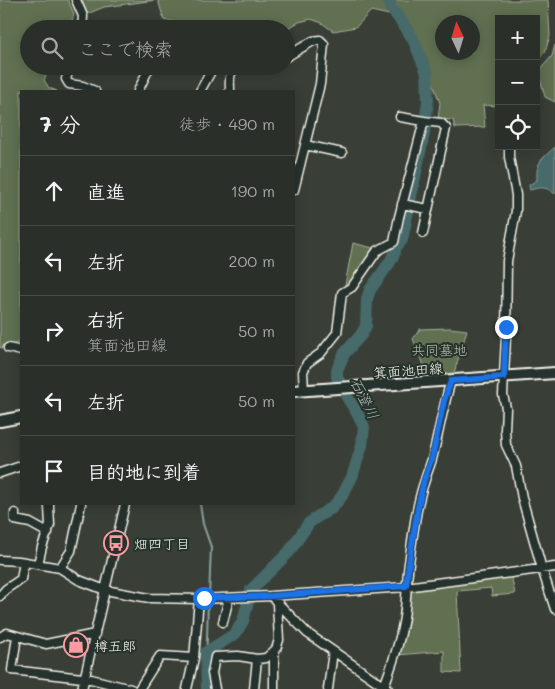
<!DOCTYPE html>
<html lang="ja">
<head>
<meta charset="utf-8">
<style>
	body { margin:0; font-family:Mali,"Klee One",sans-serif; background:#333731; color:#f1f3f6 }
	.controls { position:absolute; right:15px; top:15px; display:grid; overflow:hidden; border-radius:0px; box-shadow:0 2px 12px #0003 }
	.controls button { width:45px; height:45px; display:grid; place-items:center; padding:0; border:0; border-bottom:1px solid #474a46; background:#2b2f29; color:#f1f3f6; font:25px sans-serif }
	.compass { position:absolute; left:435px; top:15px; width:45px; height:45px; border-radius:50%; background:#2b2f29; box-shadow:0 2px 12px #0003; rotate:356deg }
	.stop { position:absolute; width:15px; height:15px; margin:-11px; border:4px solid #1a73e8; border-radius:50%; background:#fff }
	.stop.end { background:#1a73e8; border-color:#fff; box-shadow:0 1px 5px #0008 }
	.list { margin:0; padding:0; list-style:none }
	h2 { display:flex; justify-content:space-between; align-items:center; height:65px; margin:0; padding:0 20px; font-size:21px }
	h2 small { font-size:16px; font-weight:400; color:#a6a9a8 }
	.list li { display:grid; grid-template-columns:32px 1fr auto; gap:15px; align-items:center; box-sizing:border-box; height:70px; padding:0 20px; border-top:1px solid #474a46 }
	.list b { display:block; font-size:19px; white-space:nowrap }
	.list p { margin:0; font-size:16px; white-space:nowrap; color:#a6a9a8 }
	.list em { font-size:16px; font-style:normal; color:#a6a9a8 }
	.icon { flex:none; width:28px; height:28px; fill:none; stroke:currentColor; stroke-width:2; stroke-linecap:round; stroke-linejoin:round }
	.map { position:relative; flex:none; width:555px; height:689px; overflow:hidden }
	.search { position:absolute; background:#2b2f29; box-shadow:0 2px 12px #0003; left:20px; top:20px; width:275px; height:55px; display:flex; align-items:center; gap:12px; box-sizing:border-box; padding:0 18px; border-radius:28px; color:#a6a9a8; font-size:19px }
	.panel { position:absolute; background:#2b2f29; box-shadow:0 2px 12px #0003; left:20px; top:90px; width:275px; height:415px; border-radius:0px }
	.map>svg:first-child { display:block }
</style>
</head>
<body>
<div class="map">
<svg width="555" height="689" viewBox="0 0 555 689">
	<rect width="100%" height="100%" fill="#393f37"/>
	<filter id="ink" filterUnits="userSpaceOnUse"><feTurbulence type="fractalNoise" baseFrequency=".02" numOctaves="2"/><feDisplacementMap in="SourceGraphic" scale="10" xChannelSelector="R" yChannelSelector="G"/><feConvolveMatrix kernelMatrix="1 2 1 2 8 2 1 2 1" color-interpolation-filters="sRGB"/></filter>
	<g filter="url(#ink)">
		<!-- green -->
		<path fill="#606f51" stroke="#aab09c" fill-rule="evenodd" d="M0,0H68L74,14L70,29H29V66H51L44,80L49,88L57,91H21V342L0,348Z
			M81,0H156L104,7L87,14Z
			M158,0H384L389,15L371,11L356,27L333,31L322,23L311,19L299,22L286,29H253L252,24L232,26L230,29H205L164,20Z
			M393,0H548L550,36L545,52L536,62V19H499V106L483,105L485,127L455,128L453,120L438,119L440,103L418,42ZM442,22H472V52H442Z
			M555,45V102L545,97L538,72L552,56Z
			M353,243L377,249L350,286L345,285Z
			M450,328L467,330L454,373L427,376L424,365L413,339L420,329Z
			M511,575L515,594L492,596L491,588L457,591L461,673L444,672V651L397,655L408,589Z"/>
		<!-- water -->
		<path fill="#466a6a" stroke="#8ca09c" d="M555,147V194C546,186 541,187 530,190L529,185L537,180C536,161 542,159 555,147Z"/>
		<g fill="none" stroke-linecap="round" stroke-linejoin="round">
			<!-- stream -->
			<path stroke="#8ca09c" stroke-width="2" d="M200,504L203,524L211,547L209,597
				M206,652C208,635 207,619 208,602"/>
			<!-- river -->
			<path stroke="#466a6a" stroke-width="12" d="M207,689L206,652L235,634L243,621L251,590L289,552L309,523L317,517L332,508L342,496L352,477L362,445L364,427L357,413L347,397L337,377V370L344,354L361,335L366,326L367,299L370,290L390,262L395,252L394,249L402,240L424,133L428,100L427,73L413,39L404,25L391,8L389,0"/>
			<defs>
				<path id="minor" d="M76,0L83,16L82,29
					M286,57L313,41L320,40L324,44L320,84L294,190
					M70,66L66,79L69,84L83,86L95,91
					M138,91L150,66
					M200,91L214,66
					M230,91C230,78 227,69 243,66
					M400,117L424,121
					M305,145L342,153
					M509,146V157L516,195V211L507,261L506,338L503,395L506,408L505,430L506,445L516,466L522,498L542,569L555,609
					M402,204L428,209
					M8,348L21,351
					M304,391L303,372L307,363L321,353L337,333L342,293L352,287L377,251L394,242L399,217L424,121L441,123L446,128L423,233
					M0,473L21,466
					M15,513V520L30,523L48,533
					M0,560L19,561L60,568L79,580L105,590L149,598L199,599L271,596L406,587L555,567
					M38,564L42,547L50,525L49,507V504
					M60,568L71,551L81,504
					M0,596L6,589L21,579L24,562
					M271,596L307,633L388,689
					M223,622L229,598
					M17,636L12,670L91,679L131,689
					M0,637L7,633L46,644L95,634
					M82,689L125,504
					M139,689L160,656L194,658
					M187,689L194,658L199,599
					M215,689L212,673L215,657L238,656L257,659L266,658L276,649L279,640L277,604
					M254,689L257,659
					M274,689V651
					M328,689L333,651
					M383,689C391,668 399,646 403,623C407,603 406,583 409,563C413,536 416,505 425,480C427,473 430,466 432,459C439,433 443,406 451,381"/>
				<path id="major" d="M294,391L555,373
					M0,421L21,417"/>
			</defs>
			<!-- minor casing -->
			<use href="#minor" stroke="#f4f1e8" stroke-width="11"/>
			<!-- major casing -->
			<use href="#major" stroke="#f4f1e8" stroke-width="14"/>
			<!-- minor -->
			<use href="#minor" stroke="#26332d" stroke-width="8"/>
			<!-- major -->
			<use href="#major" stroke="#26332d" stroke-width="10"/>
		</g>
	</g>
	<g fill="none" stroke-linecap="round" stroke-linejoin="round" filter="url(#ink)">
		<!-- route -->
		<path stroke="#1a73e8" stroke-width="6" d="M204,598L271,596L406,586L409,563L418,507L424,480L432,458L444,401L451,381L504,377L506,327"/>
	</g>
	<!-- icons -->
	<defs>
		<symbol id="bus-ring" viewBox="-11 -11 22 22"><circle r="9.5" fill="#26332d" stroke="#ff9aa2" stroke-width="1.5"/><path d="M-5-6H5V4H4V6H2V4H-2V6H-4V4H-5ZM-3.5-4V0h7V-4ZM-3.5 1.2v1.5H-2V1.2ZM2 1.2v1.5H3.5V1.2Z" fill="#ff9aa2"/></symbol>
		<symbol id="shop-ring" viewBox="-11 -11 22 22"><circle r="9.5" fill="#26332d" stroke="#ff9aa2" stroke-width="1.5"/><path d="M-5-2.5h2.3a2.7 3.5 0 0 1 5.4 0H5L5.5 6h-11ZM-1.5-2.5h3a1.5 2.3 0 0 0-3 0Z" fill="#ff9aa2"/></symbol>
	</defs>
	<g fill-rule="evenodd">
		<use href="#bus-ring" x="102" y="529" width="28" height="28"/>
		<use href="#shop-ring" x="62" y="631" width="28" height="28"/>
	</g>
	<g text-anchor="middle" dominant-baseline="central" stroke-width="4" stroke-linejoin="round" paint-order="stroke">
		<!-- park labels -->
		<g font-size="14" fill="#b9bdac" stroke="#26332d">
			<text x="439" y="349">共同墓地</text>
		</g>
		<!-- street labels -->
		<g font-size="14" fill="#f4f1e8" stroke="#26332d">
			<text transform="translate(408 370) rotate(-4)">箕面池田線</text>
		</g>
		<!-- poi labels -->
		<g font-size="14" fill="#f4f1e8" stroke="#26332d" text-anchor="start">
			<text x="134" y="543">畑四丁目</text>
			<text x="94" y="645">樽五郎</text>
		</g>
		<!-- water labels -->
		<g font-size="15" font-style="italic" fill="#aebbb6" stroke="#26332d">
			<text transform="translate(365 398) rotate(63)">石澄川</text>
		</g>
	</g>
</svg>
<div class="controls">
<button>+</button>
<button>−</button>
<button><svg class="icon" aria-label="locate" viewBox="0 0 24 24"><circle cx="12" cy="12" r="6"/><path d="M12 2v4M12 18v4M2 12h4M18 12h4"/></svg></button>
</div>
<svg class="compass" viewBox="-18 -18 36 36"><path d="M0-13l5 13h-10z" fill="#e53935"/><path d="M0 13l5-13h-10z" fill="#a6a9a8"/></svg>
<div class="stop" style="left:204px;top:598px"></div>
<div class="stop end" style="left:506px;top:327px"></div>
<div class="search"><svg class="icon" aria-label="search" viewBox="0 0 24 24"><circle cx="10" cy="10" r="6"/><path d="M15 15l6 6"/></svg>ここで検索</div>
<section class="panel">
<h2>7 分<small>徒歩 · 490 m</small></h2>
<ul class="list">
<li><svg class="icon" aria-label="ahead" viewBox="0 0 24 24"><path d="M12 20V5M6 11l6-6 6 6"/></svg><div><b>直進</b></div><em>190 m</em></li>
<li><svg class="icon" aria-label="left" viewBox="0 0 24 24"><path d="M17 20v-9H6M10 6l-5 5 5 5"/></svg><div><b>左折</b></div><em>200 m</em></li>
<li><svg class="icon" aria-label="right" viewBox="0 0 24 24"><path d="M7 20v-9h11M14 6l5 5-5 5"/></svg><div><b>右折</b><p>箕面池田線</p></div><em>50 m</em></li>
<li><svg class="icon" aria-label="left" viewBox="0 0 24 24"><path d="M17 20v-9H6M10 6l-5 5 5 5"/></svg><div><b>左折</b></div><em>50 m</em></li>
<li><svg class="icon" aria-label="arrive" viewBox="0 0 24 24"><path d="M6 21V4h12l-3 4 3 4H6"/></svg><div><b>目的地に到着</b></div></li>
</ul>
</section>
</div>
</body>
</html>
